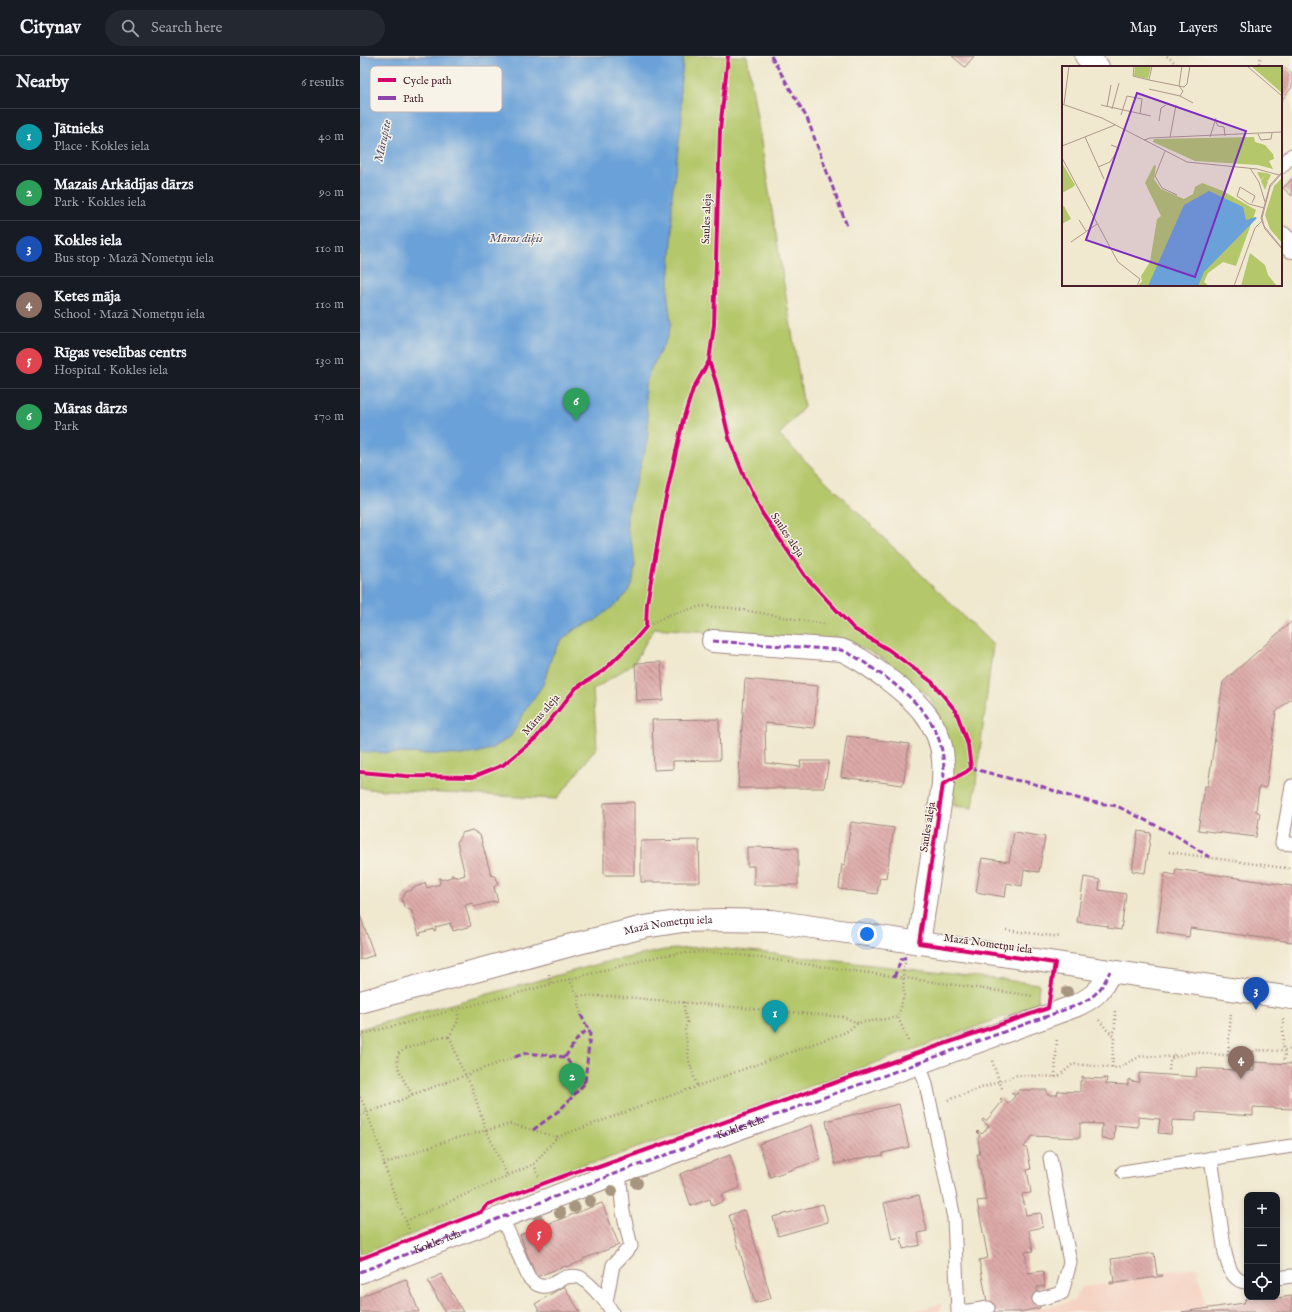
<!DOCTYPE html>
<html lang="en">
<head>
<meta charset="utf-8">
<style>
	body { margin:0; font-family:"IM FELL English",serif; background:#242831; color:#f1f3f6 }
	.controls { position:absolute; right:12px; bottom:12px; display:grid; overflow:hidden; border-radius:8px; box-shadow:0 2px 6px #0003 }
	.controls button { width:36px; height:36px; display:grid; place-items:center; padding:0; border:0; border-bottom:1px solid #363941; background:#171b24; color:#f1f3f6; font:20px sans-serif }
	.you { position:absolute; left:507px; top:878px; width:14px; height:14px; margin:-10px; border:3px solid #fff; border-radius:50%; background:#1a73e8; box-shadow:0 0 0 6px #1a73e833 }
	.badge { display:grid; place-items:center; width:26px; height:26px; border-radius:50%; background:#d1495b; color:#fff; font-size:13px; font-weight:700 }
	.pin { position:absolute; translate:-50% -33px; filter:drop-shadow(0 1px 2px #0008) }
	.pin::after { content:''; position:absolute; top:21px; width:14px; height:12px; background:inherit; clip-path:polygon(0 0,100% 0,50% 100%) }
	.list { margin:0; padding:0; list-style:none }
	h2 { display:flex; justify-content:space-between; align-items:center; height:52px; margin:0; padding:0 16px; font-size:17px }
	h2 small { font-size:13px; font-weight:400; color:#9ea1a6 }
	.list li { display:grid; grid-template-columns:26px 1fr auto; gap:12px; align-items:center; box-sizing:border-box; height:56px; padding:0 16px; border-top:1px solid #363941 }
	.list b { display:block; font-size:15px; white-space:nowrap }
	.list p { margin:0; font-size:13px; white-space:nowrap; color:#9ea1a6 }
	.list em { font-size:13px; font-style:normal; color:#9ea1a6 }
	.icon { flex:none; width:22px; height:22px; fill:none; stroke:currentColor; stroke-width:2; stroke-linecap:round; stroke-linejoin:round }
	.map { position:relative; flex:none; width:932px; height:1256px; overflow:hidden }
	header { display:flex; align-items:center; gap:24px; box-sizing:border-box; height:56px; padding:0 20px; background:#171b24; border-bottom:1px solid #363941 }
	header strong { font-size:19px }
	nav { display:flex; gap:22px; margin-inline-start:auto; font-size:14px }
	.search { width:280px; height:36px; background:#242831; display:flex; align-items:center; gap:10px; box-sizing:border-box; padding:0 14px; border-radius:22px; color:#9ea1a6; font-size:15px }
	main { display:flex }
	aside { flex:1; background:#171b24 }
	.map>svg:first-child { display:block }
</style>
</head>
<body>
<header>
<strong>Citynav</strong>
<div class="search"><svg class="icon" aria-label="search" viewBox="0 0 24 24"><circle cx="10" cy="10" r="6"/><path d="M15 15l6 6"/></svg>Search here</div>
<nav><a>Map</a><a>Layers</a><a>Share</a></nav>
</header>
<main>
<aside>
<h2>Nearby<small>6 results</small></h2>
<ul class="list">
<li><span class="badge" style="background:#0f9aa8">1</span><div><b>Jātnieks</b><p>Place · Kokles iela</p></div><em>40 m</em></li>
<li><span class="badge" style="background:#2e9e5b">2</span><div><b>Mazais Arkādijas dārzs</b><p>Park · Kokles iela</p></div><em>90 m</em></li>
<li><span class="badge" style="background:#1a4fb4">3</span><div><b>Kokles iela</b><p>Bus stop · Mazā Nometņu iela</p></div><em>110 m</em></li>
<li><span class="badge" style="background:#8d6e63">4</span><div><b>Ketes māja</b><p>School · Mazā Nometņu iela</p></div><em>110 m</em></li>
<li><span class="badge" style="background:#e0444e">5</span><div><b>Rīgas veselības centrs</b><p>Hospital · Kokles iela</p></div><em>130 m</em></li>
<li><span class="badge" style="background:#2e9e5b">6</span><div><b>Māras dārzs</b><p>Park</p></div><em>170 m</em></li>
</ul>
</aside>
<div class="map">
<svg width="932" height="1256" viewBox="0 0 932 1256">
	<defs>
		<pattern id="building-back-hatch" width="6" height="6" patternUnits="userSpaceOnUse"><rect width="6" height="6" fill="#ddaaa9"/><path d="M-1 5l2 2M0 0l6 6M5-1l2 2" fill="none" stroke="#b58a8a"/></pattern>
	</defs>
	<rect width="100%" height="100%" fill="#f7f3e8"/>
	<filter id="ink" filterUnits="userSpaceOnUse"><feTurbulence type="fractalNoise" baseFrequency=".025" numOctaves="2"/><feDisplacementMap in="SourceGraphic" scale="8" xChannelSelector="R" yChannelSelector="G"/><feConvolveMatrix kernelMatrix="1 2 1 2 8 2 1 2 1" color-interpolation-filters="sRGB"/></filter>
	<filter id="wash" filterUnits="userSpaceOnUse"><feTurbulence type="fractalNoise" baseFrequency=".012" numOctaves="4" result="noise"/><feDisplacementMap in="SourceGraphic" scale="16" xChannelSelector="R" yChannelSelector="G"/><feGaussianBlur stdDeviation="0.9" result="paint"/><feColorMatrix in="noise" values="0 0 0 0 0 0 0 0 0 0 0 0 0 0 0 0 0 1.4 0 .05"/><feComposite in="paint" operator="in"/></filter>
	<g filter="url(#wash)">
		<rect width="100%" height="100%" fill="#f0e8cf"/>
		<!-- built -->
		<path fill="#f5d2c2" d="M837,1211L847,1256H660L714,1245L721,1231L803,1221V1216Z
			M583,1247L580,1254V1256H551Z"/>
		<!-- park -->
		<path fill="#b4c76a" stroke="#7f734a" d="M0,0H387L444,351L419,379L633,589L613,752L594,750L590,693L571,642L522,602L490,586L294,572L274,607L233,634L237,691L197,743L9,733L0,731Z
			M342,891L390,895L679,928L677,949L235,1107L229,1106L125,1145L120,1151L0,1199V973L242,907L304,894Z"/>
		<!-- water -->
		<path fill="#6aa1d8" stroke="#5a6082" d="M0,0H324L320,32L322,62L312,140V185L308,242L311,268L307,282L290,315L285,330V340L288,363V379L286,392L272,438L267,460V472L273,492L275,509L273,524L267,537L259,546L236,564L215,573L201,585L192,600L183,629L168,650L154,675L150,681L141,687L130,693L117,697L101,699L0,696Z"/>
		<g id="blocks">
			<!-- building -->
			<path fill="url(#building-back-hatch)" d="M592,0H614L605,11Z
				M923,10L932,17V31L921,45V13Z
				M932,123V140L923,132Z
				M932,565V642L916,656L906,732L899,731L896,755L900,757L896,781L838,774L845,730H848L863,626Z
				M301,606L303,644L277,645L275,607Z
				M385,623L458,630L454,672L405,667L406,707L441,711L440,705H469L464,732H378Z
				M359,663L360,704L313,705V713L294,714L292,664Z
				M487,680L549,688L543,729L481,721Z
				M274,746V819H244V747Z
				M491,766L534,772L526,822L520,821L517,838L479,833L482,808L485,809Z
				M112,774L120,779L131,819L136,821L138,828L134,831L138,846L136,847V845L114,851L112,847L105,849L111,870L93,875L92,870H90V869L91,868V867L75,871L76,874L74,875V873L60,877L61,878L59,879L52,855L44,851L42,843L46,836L52,834V832L64,828V827L65,826L67,832L80,828L79,822H81V824L92,821L91,819H93V821L96,820V822L105,819L97,786L102,777Z
				M778,775L791,777L785,817L772,815Z
				M654,776L685,781L679,816L664,814L662,830L647,827L645,841L616,836L622,802L649,806Z
				M339,784L340,826H281V785Z
				M387,791L438,792V829H394V810H387Z
				M816,813L932,830V886L830,872L829,881L797,876L805,817L815,819Z
				M724,821L740,824L739,834L766,838L761,874L748,872V870L717,866Z
				M0,859L14,899L0,904Z
				M894,1006L932,1008V1053L893,1051V1060L836,1056V1065L812,1064L811,1078L798,1077L800,1063L778,1061V1071L755,1069L754,1084L741,1083L742,1068L720,1067V1082L672,1080L664,1091L667,1093L671,1113L667,1114L671,1137L662,1138L666,1159L681,1157L683,1171L669,1174L673,1195L665,1196L668,1217L683,1215L685,1230L677,1231L680,1252L660,1256H629L619,1204L628,1202L617,1145L626,1144L617,1098H620L618,1083L620,1079L617,1076L618,1075L622,1078L629,1070L622,1065L623,1063L626,1065L642,1046L640,1043L641,1042L648,1048L655,1040L651,1037L652,1036L656,1039L659,1034H687V1039H697L698,1035L720,1036V1025H722V1020L724,1021V1022L745,1023L744,1022H747L746,1028L768,1029V1024L770,1023V1025L779,1026V1017L836,1021L837,1012L894,1015Z
				M539,1048L549,1091L523,1097V1099L512,1101L511,1100L475,1108L466,1065Z
				M452,1069L460,1104L410,1121L399,1088Z
				M370,1099L380,1132L361,1139L364,1145L352,1150L350,1143L331,1150L320,1118Z
				M559,1139L567,1175L558,1177L560,1189L543,1193L541,1181L532,1183L524,1147Z
				M242,1147L259,1189L223,1203V1205L206,1211L205,1210L176,1221L160,1179Z
				M463,1148L468,1166L418,1180L413,1161Z
				M385,1154L411,1242L395,1247L369,1159Z
				M794,1197L797,1219H803V1220L750,1228V1226H754L751,1203Z
				M81,1218L103,1256H85L68,1225Z
				M46,1223L59,1256H0V1242L4,1240V1239Z
				M204,1230L220,1256H180L175,1248Z
				M932,1240V1256H822L884,1247L886,1243L889,1241H915L916,1242Z"/>
		</g>
	</g>
	<g filter="url(#ink)">
		<use href="#blocks" fill-opacity="0" stroke="#9d847d" stroke-width="1"/>
		<g fill="none" stroke-linecap="round" stroke-linejoin="round">
			<defs>
				<path id="service" d="M921,111L932,99
					M932,730L922,787L932,788
					M559,1007L566,1028L594,1162L598,1256
					M851,1102L865,1197C868,1209 872,1226 887,1226
					M763,1116L932,1090
					M142,1162L169,1222C189,1244 197,1215 219,1221C226,1223 240,1240 246,1246
					M917,1222L932,1220
					M679,1243L702,1237L710,1206L690,1102
					M598,1255H609L628,1252
					M252,1256L246,1246L253,1209L271,1190L263,1156L259,1116"/>
				<path id="minor" d="M726,0L738,11
					M921,181L932,191
					M353,585L481,594C497,600 511,611 525,621C553,642 581,666 583,704C584,712 583,720 583,728L559,887
					M0,1216L259,1116L715,950C735,941 741,935 750,915"/>
				<g id="tertiary">
					<path id="s1" d="M0,946L219,887L284,871L323,865L362,864L412,865L932,942"/>
				</g>
			</defs>
			<!-- service casing -->
			<use href="#service" stroke="#9d847d" stroke-width="15"/>
			<!-- minor casing -->
			<use href="#minor" stroke="#9d847d" stroke-width="24"/>
			<!-- tertiary casing -->
			<use href="#tertiary" stroke="#9d847d" stroke-width="24"/>
			<!-- path -->
			<path stroke="#9d847d" stroke-width="2.5" stroke-dasharray="1 3" stroke-linecap="butt" d="M807,0L820,11
				M898,11L901,0
				M286,571L287,547L304,450L323,364L333,333L349,305
				M0,716L46,720L113,721L143,709L176,682L216,632L243,615L273,586L286,571L308,559L342,550L371,552L464,568
				M809,796L932,813
				M646,874L701,881
				M545,907L543,917L544,939L538,961L549,987
				M189,918L191,928
				M209,923L218,940H253L483,961L498,967
				M218,940L221,959
				M324,946V954L327,966L325,973L329,1005L337,1030
				M923,963V991L925,997L924,1004
				M739,964L747,974L752,978
				M0,979L237,916L300,900L322,897L345,896L366,897L667,939L672,940
				M89,981L92,986L100,1009L111,1029L126,1074L147,1119
				M89,981L98,965V952
				M868,999L871,956
				M632,1005L643,1035
				M752,1011L754,983L752,978L755,971V956L754,953
				M809,1014L810,1005L815,998
				M695,1021L697,981
				M52,1038C45,1027 35,1012 38,998L45,993L80,981H89
				M0,1041L4,1049L22,1097L24,1108L33,1135L49,1173
				M588,1044L657,1019L698,1021L713,1008L758,1012L781,1000L817,1001L832,996L884,1001L896,994L920,995L932,993
				M0,1059C14,1054 29,1050 43,1043C47,1042 50,1039 54,1038C88,1026 121,1013 155,1001
				M24,1108L92,1083L151,1068L197,1081
				M174,1108L179,1122
				M46,1165L174,1108L197,1081L486,976L498,967L538,961"/>
			<!-- service -->
			<use href="#service" stroke="#fff" stroke-width="13"/>
			<!-- minor -->
			<use href="#minor" stroke="#fff" stroke-width="22"/>
			<!-- tertiary -->
			<use href="#tertiary" stroke="#fff" stroke-width="22"/>
			<!-- quiet -->
			<g stroke="#8e44ad" stroke-width="3" stroke-dasharray="6 3" stroke-linecap="butt">
				<path d="M411,0L447,62L487,170"/>
				<path d="M353,585L481,594C497,600 510,611 525,621C565,651 589,677 583,731"/>
				<path d="M611,712L655,724L672,727L709,740L732,746L757,750L817,780L849,801"/>
				<path d="M534,921L541,904L546,901"/>
				<path d="M155,1001L166,997L205,1001L225,1027"/>
				<path d="M205,1001L218,982L228,973"/>
				<path d="M173,1074L201,1053L225,1027L230,977L221,959"/>
				<path id="s2" d="M0,1216L259,1116L715,950C735,941 741,935 750,915"/>
			</g>
			<defs>
				<path id="cycleway" d="M0,716L46,720L113,721L143,709L176,682L216,632L243,615L273,586L286,571L287,547L304,450L323,364L333,333L349,305
					M0,1203L121,1156L128,1148L225,1112H236L555,998L688,952L695,907L559,887L583,728L606,716L611,712L608,689L596,655L572,626L529,594L494,573L445,520L402,457L384,420L369,382L356,326L349,305L354,269L360,74L368,0"/>
			</defs>
			<!-- cycleway casing -->
			<use href="#cycleway" stroke="#f7f3e8" stroke-width="6"/>
			<!-- cycleway -->
			<use href="#cycleway" stroke="#d6006c" stroke-width="4"/>
		</g>
		<!-- trees -->
		<g fill="#a6957f">
			<circle cx="707" cy="936" r="6"/>
			<circle cx="277" cy="1127" r="6"/>
			<circle cx="252" cy="1135" r="6"/>
			<circle cx="230" cy="1145" r="6"/>
			<circle cx="214" cy="1151" r="6"/>
			<circle cx="200" cy="1157" r="6"/>
			<circle cx="179" cy="1165" r="6"/>
		</g>
	</g>
	<g text-anchor="middle" dominant-baseline="central" stroke-width="3" stroke-linejoin="round" paint-order="stroke">
		<!-- street labels -->
		<g font-size="11" fill="#4a1f2b" stroke="#f7f3e8">
			<text transform="translate(347 163) rotate(-88)">Saules aleja</text>
			<text transform="translate(427 479) rotate(56)">Saules aleja</text>
			<text transform="translate(181 659) rotate(-49)">Māras aleja</text>
			<text transform="translate(568 771) rotate(-81)">Saules aleja</text>
			<text stroke="none"><textPath href="#s1" startOffset="318">Mazā Nometņu iela</textPath></text>
			<text transform="translate(628 888) rotate(8)">Mazā Nometņu iela</text>
			<text stroke="none"><textPath href="#s2" startOffset="407">Kokles iela</textPath></text>
			<text stroke="none"><textPath href="#s2" startOffset="83">Kokles iela</textPath></text>
		</g>
		<!-- water labels -->
		<g font-size="12" font-style="italic" fill="#575370" stroke="#f7f3e8">
			<text transform="translate(23 85) rotate(-78)">Mārupīte</text>
			<text x="156" y="182">Māras dīķis</text>
		</g>
	</g>
	<!-- overview -->
	<g transform="translate(702 10)">
		<rect width="220" height="220" fill="#f0e8cf"/>
		<path d="M0,97L13,119L11,121H7L0,110ZM195,106L205,107L209,109L206,115L204,114L206,116L203,124L199,115L204,108L199,114ZM2,140L9,153L0,158V141Z" fill="#b4c76a"/>
		<path d="M73,0H89L86,13L72,10ZM189,0H220V27ZM192,71L193,76L203,79L211,88L212,93L207,95L211,103L196,99L133,95L91,76L92,73ZM92,99L94,100L92,113L99,123L122,133L131,128L133,121L140,117L161,125L194,144L174,200L161,196L146,207L142,216L147,220H76L80,215L79,210L88,196L95,153L99,150L83,117ZM0,110L5,113L7,121H11L0,127ZM220,112V177L208,163L203,149L212,120ZM188,187L203,199L206,209L215,220H179Z" fill="#b4c76a"/>
		<path d="M147,125L181,141L184,154L193,151L195,152L142,206L136,220H86L122,139Z" fill="#6aa1d8"/>
		<path fill="none" stroke="#ae988d" stroke-width="1" d="M72,0L71,10L87,14L90,0M120,0L117,20L122,21L125,18L128,0M185,0L220,30M87,14L117,20L121,25L118,30L87,23M118,30L131,37M0,38L40,52L125,96L195,103L217,109M2,38L7,0M39,39L89,50M45,41L49,19M50,43L57,17M59,49L65,30L80,33L78,48M97,55L99,42L104,39M154,56L156,60L162,61L163,70M196,68L199,74L209,73L210,67M23,71L42,113M108,71L114,39M148,71L154,52M82,74L88,72L220,66M0,80L53,59M103,85L93,110L100,122L115,129M0,92L56,196L78,213L75,220M36,101L48,96L52,90L57,82L49,79M188,102L197,116L203,136M220,106L208,119L199,152L203,163L220,183M220,107L208,121L200,152L202,160L220,182M190,137L193,130L178,121L175,130L187,138L202,142M17,154L24,165M9,176L35,158M172,220L193,162L200,155"/>
		<path fill="#7b2cbf" fill-opacity="0.15" stroke="#7b2cbf" stroke-width="2" d="M75,27L184,65L133,211L24,174Z"/>
		<rect width="220" height="220" fill="none" stroke="#4a1f2b" stroke-width="2"/>
	</g>
	<!-- legend -->
	<rect x="10" y="10" width="132" height="46" rx="6" fill="#f7f3e8" stroke="#c3b3af" stroke-width="1"/>
	<rect x="18" y="22" width="18" height="4" fill="#d6006c"/>
	<rect x="18" y="40" width="18" height="4" fill="#8e44ad"/>
	<g font-size="11" fill="#4a1f2b">
		<text x="43" y="28">Cycle path</text>
		<text x="43" y="46">Path</text>
	</g>
</svg>
<div class="controls">
<button>+</button>
<button>−</button>
<button><svg class="icon" aria-label="locate" viewBox="0 0 24 24"><circle cx="12" cy="12" r="6"/><path d="M12 2v4M12 18v4M2 12h4M18 12h4"/></svg></button>
</div>
<div class="you"></div>
<div class="pin badge" style="left:415px;top:977px;background:#0f9aa8">1</div>
<div class="pin badge" style="left:212px;top:1040px;background:#2e9e5b">2</div>
<div class="pin badge" style="left:896px;top:954px;background:#1a4fb4">3</div>
<div class="pin badge" style="left:881px;top:1023px;background:#8d6e63">4</div>
<div class="pin badge" style="left:179px;top:1197px;background:#e0444e">5</div>
<div class="pin badge" style="left:216px;top:365px;background:#2e9e5b">6</div>
</div>
</main>
</body>
</html>
